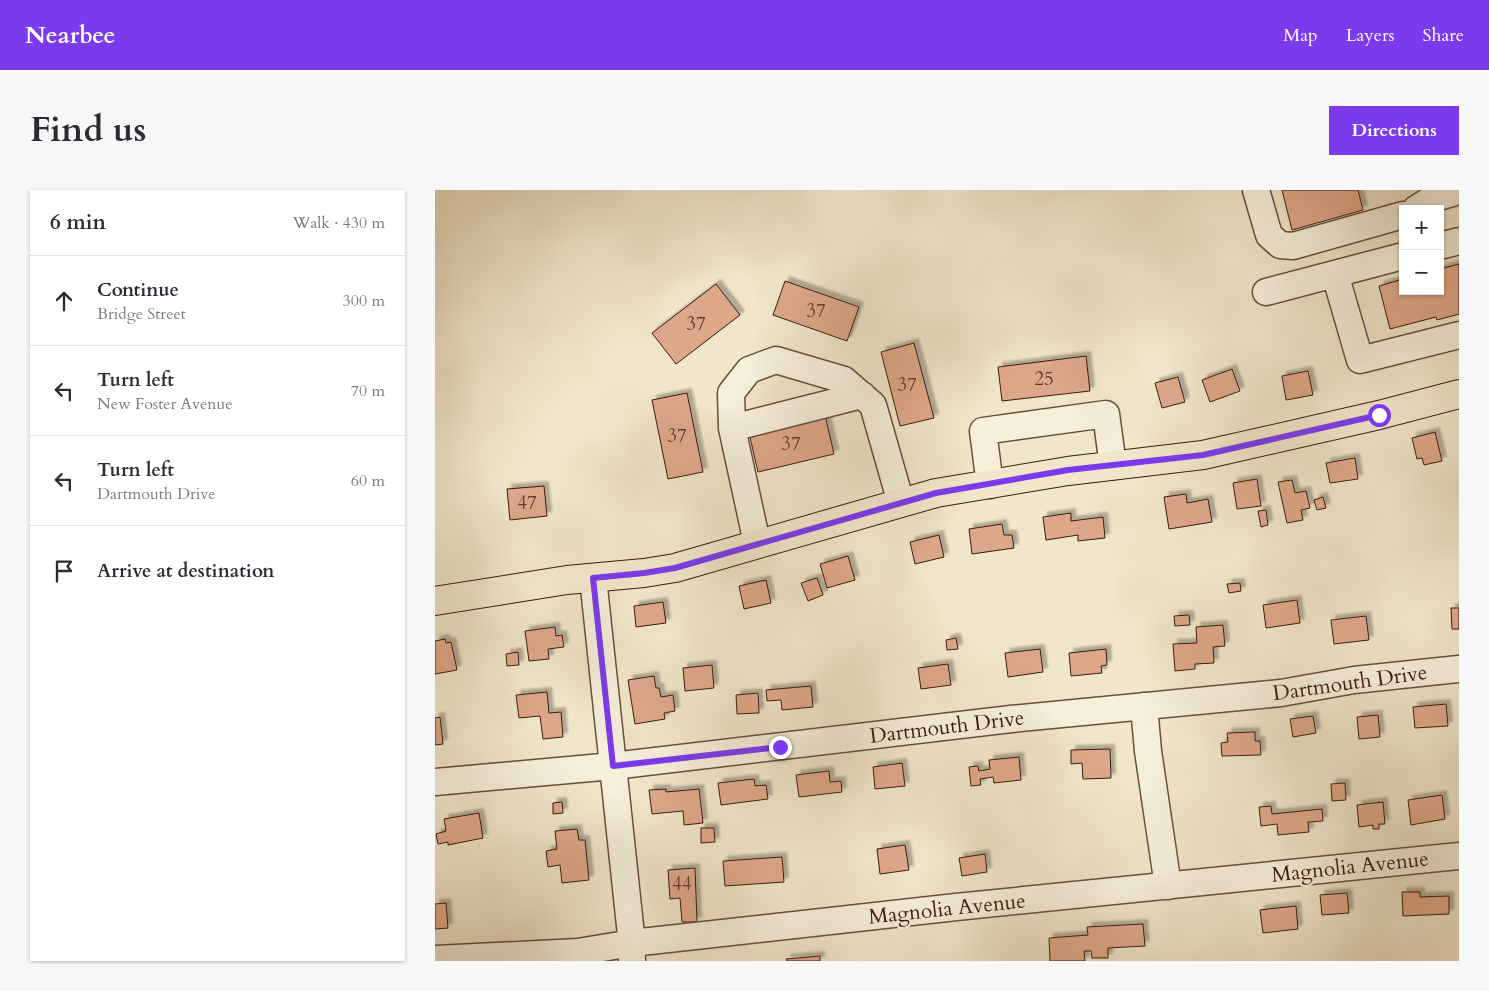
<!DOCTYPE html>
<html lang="en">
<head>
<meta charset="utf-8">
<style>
	body { margin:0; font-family:Cardo,serif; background:#f7f7f7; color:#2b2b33 }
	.controls { position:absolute; right:15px; top:15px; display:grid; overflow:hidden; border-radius:0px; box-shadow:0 1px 4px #0004 }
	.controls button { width:45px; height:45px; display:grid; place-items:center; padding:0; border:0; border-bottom:1px solid #e1e1e2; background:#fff; color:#2b2b33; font:25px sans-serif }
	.stop { position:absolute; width:15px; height:15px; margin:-11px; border:4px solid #7c3aed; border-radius:50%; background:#fff }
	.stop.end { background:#7c3aed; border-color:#fff; box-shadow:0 1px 5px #0008 }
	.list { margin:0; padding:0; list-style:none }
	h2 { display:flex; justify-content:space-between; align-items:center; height:65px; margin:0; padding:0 20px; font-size:21px }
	h2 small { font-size:16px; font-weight:400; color:#7c7c81 }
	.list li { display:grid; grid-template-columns:32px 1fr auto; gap:15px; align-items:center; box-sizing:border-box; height:90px; padding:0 20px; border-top:1px solid #e1e1e2 }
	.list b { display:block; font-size:19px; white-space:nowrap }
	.list p { margin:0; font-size:16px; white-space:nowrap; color:#7c7c81 }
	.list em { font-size:16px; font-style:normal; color:#7c7c81 }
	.icon { flex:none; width:28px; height:28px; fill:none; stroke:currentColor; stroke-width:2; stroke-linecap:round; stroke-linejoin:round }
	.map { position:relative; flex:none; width:1024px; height:771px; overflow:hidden; border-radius:0px }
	header { display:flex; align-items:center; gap:30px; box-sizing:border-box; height:70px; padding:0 25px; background:#7c3aed; color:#fff }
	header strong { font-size:24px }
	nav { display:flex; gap:28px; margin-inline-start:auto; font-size:18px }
	.intro { display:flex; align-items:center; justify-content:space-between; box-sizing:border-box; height:120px; padding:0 30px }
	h1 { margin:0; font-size:35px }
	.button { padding:12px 22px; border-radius:0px; background:#7c3aed; color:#fff; font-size:18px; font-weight:700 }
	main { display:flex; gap:30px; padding:0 30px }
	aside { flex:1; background:#fff; border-radius:0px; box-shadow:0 1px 4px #0004 }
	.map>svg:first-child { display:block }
</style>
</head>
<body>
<header>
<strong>Nearbee</strong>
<nav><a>Map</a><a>Layers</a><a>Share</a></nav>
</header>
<div class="intro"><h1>Find us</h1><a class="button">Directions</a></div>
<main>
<aside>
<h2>6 min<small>Walk · 430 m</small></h2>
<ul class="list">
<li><svg class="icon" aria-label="ahead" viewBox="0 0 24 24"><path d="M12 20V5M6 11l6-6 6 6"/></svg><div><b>Continue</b><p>Bridge Street</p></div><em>300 m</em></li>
<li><svg class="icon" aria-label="left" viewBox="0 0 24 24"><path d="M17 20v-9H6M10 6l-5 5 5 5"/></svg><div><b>Turn left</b><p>New Foster Avenue</p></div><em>70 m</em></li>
<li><svg class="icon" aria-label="left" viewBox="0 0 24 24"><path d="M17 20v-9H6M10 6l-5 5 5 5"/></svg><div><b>Turn left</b><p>Dartmouth Drive</p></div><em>60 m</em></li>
<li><svg class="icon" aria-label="arrive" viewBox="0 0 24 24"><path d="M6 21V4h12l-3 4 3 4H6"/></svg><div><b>Arrive at destination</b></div></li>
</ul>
</aside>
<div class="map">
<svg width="1024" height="771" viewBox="0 0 1024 771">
	<defs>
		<filter id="shadow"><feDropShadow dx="4.5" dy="-4.5" stdDeviation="1" flood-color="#0004"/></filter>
	</defs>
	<rect width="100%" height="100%" fill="#f0e6c9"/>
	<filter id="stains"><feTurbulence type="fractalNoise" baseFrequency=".004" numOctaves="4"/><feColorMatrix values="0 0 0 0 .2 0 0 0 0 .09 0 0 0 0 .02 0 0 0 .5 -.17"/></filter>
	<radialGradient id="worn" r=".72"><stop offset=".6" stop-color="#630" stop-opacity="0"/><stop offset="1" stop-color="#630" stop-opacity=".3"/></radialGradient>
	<!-- building -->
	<path fill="#dda789" stroke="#3b1b0b" filter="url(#shadow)" d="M847,0H923L928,20L857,40Z
		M1024,74V124L1002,130L1001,127L955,139L944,96L968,89V101H1005V79Z
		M350,91L424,117L412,151L338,125Z
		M281,94L305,125L241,174L217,143Z
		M479,153L499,228L465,236L446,162Z
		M651,166L655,201L567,211L563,177Z
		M797,179L805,201L775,212L767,190Z
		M873,181L878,205L851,210L847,186Z
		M743,187L750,212L727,218L720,193Z
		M252,203L268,282L233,289L217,210Z
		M390,225L399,264L323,282L314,243Z
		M1000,242L1007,271L989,275L987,268L982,269L977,248Z
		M920,268L923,289L895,293L891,273Z
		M822,289L826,316L802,319L798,293Z
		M857,290L860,303L871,301L875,318L866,320L868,330L852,333L843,292Z
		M109,296L112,326L75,330L72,299Z
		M751,304L752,313L773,309L777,332L734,339L729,307Z
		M888,307L891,318L882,320L879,310Z
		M831,320L833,335L826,337L823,321Z
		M636,323V331L668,327L670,348L643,351V345L611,350L608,327Z
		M567,334L569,345H577L579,358L537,364L534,339Z
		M504,345L509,367L480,374L475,352Z
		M413,366L420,390L392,398L385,374Z
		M382,388L388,405L373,411L366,393Z
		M331,390L336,413L309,419L304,396Z
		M805,393L806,401L794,403L792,394Z
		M862,410L865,433L831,438L828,415Z
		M228,412L231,433L201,437L199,416Z
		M1016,418H1024V439H1017Z
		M754,425L755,435L740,436L739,426Z
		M931,426L934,450L899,454L896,430Z
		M788,435L790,456L778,457L779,473L760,474V479L740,481L738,454L762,453L761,437Z
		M120,437L121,446L127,445L129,457L113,459L114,469L94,471L90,441Z
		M521,448L523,459L512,460L511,450Z
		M10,449L11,453L16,452L22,480L0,484V451Z
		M605,459L608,482L573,487L570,463Z
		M671,459L672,475L666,476L667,483L636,486L634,463Z
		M83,462L84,475L72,476L71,464Z
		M513,474L516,495L486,499L483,478Z
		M277,475L279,498L250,501L248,478Z
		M219,486L221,498H224L226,507L238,505L240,521L229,523L230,529L200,534L193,490Z
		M376,496L378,517L347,520L346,510L332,511L331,500Z
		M112,502L114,523L126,522L128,547L108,549L105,526L84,528L81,505Z
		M323,503L324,523L302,524L301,505Z
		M1011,514L1013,536L980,538L978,517Z
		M943,525L945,547L924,549L922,527Z
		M878,526L881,543L858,547L855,529Z
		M5,527L8,554L0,555V528Z
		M820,542V551H825L826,565L787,566L786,553L793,552L792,543Z
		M675,559L676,588L648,589L647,573L636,574V560Z
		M584,567L586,590L559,593L558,587L545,589L546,595L536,596L534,577L543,576L544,581L555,579L554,570Z
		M467,573L470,596L440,599L438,577Z
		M394,581L395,592L406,591L407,602L364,607L361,585Z
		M319,589L320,596L331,595L333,609L286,615L283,593Z
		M910,593L911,610L897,611L896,594Z
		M231,599V602L264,599L268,633L249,635L248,621L217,624L214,600Z
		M1007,605L1010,629L976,635L973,610Z
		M127,612L128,623L118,624V613Z
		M948,612L950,634H944V639H938V635L924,637L922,615Z
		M836,616L837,624L887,619L888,631L873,632L874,642L843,645L842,634L826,636L824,617Z
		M44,623L48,648L13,655V652L3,654L1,644L11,641L9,629Z
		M266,638H279L280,652L266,653Z
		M142,639L144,650H150L154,690L127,693L125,675L113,677L111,661L122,659L120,641Z
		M470,655L474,680L445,684L442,659Z
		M550,664L552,682L527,686L524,668Z
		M347,667L349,692L290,696L288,671Z
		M260,678L262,732H247L245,708L235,709L233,680Z
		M967,702H985V707L1014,706V724L968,726Z
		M912,703L914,723L887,725L885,705Z
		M11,713L13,738L0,739V714Z
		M861,716L863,739L828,743L825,720Z
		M708,734L710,756L673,758V768H657L656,761H649L650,771H615L614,748L653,745L652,737Z
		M385,766V771H352L351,769Z"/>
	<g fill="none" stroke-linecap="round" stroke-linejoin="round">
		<defs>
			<path id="minor" d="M821,0L834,45L845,55L858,56L968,25
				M981,19L997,9L1024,1
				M1005,56L1024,51
				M900,84L925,170L1024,145
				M831,102L968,66
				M297,238L427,205
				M555,295L548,241L671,224L678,276
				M322,353L297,238L296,203L314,180L341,170L409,190L438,215L466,313
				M158,388L196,745L197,770
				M709,516L713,561L733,696
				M0,592L178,576L576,529L846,503L919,490L1024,479
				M0,769L143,762L197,753L521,717L1024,666"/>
			<path id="major" d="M0,411L132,390L209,383L240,378L501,303L633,281L768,265L944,225L1024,204"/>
		</defs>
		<!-- minor casing -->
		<use href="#minor" stroke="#684e3a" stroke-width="29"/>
		<!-- major casing -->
		<use href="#major" stroke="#3b1b0b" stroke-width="30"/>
		<!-- minor -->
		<use href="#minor" stroke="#f5efdc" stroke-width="26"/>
		<!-- major -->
		<use href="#major" stroke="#f0e6c9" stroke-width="28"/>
	</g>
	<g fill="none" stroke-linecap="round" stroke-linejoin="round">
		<!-- route -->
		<path stroke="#7c3aed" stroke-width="6" d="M345,557L178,576L158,388L209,383L240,378L501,303L633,280L768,265L944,225"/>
	</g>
	<g text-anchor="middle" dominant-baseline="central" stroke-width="5" stroke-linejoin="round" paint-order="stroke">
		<!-- number labels -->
		<g font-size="19" fill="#643e2a">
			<text x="381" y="121">37</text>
			<text x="261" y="134">37</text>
			<text x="609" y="189">25</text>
			<text x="472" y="195">37</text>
			<text x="242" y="246">37</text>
			<text x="356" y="254">37</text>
			<text x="92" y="313">47</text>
			<text x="247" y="694">44</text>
		</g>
		<!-- street labels -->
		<g font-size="21" fill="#3b1b0b" stroke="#f5efdc">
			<text transform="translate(915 493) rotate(-8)">Dartmouth Drive</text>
			<text transform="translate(512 537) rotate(-7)">Dartmouth Drive</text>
			<text transform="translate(915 677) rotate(-6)">Magnolia Avenue</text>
			<text transform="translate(512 719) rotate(-6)">Magnolia Avenue</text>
		</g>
	</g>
	<rect width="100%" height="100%" filter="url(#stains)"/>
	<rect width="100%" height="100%" fill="url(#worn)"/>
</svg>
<div class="controls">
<button>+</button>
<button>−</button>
</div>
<div class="stop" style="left:944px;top:225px"></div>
<div class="stop end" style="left:345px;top:557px"></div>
</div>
</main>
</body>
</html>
